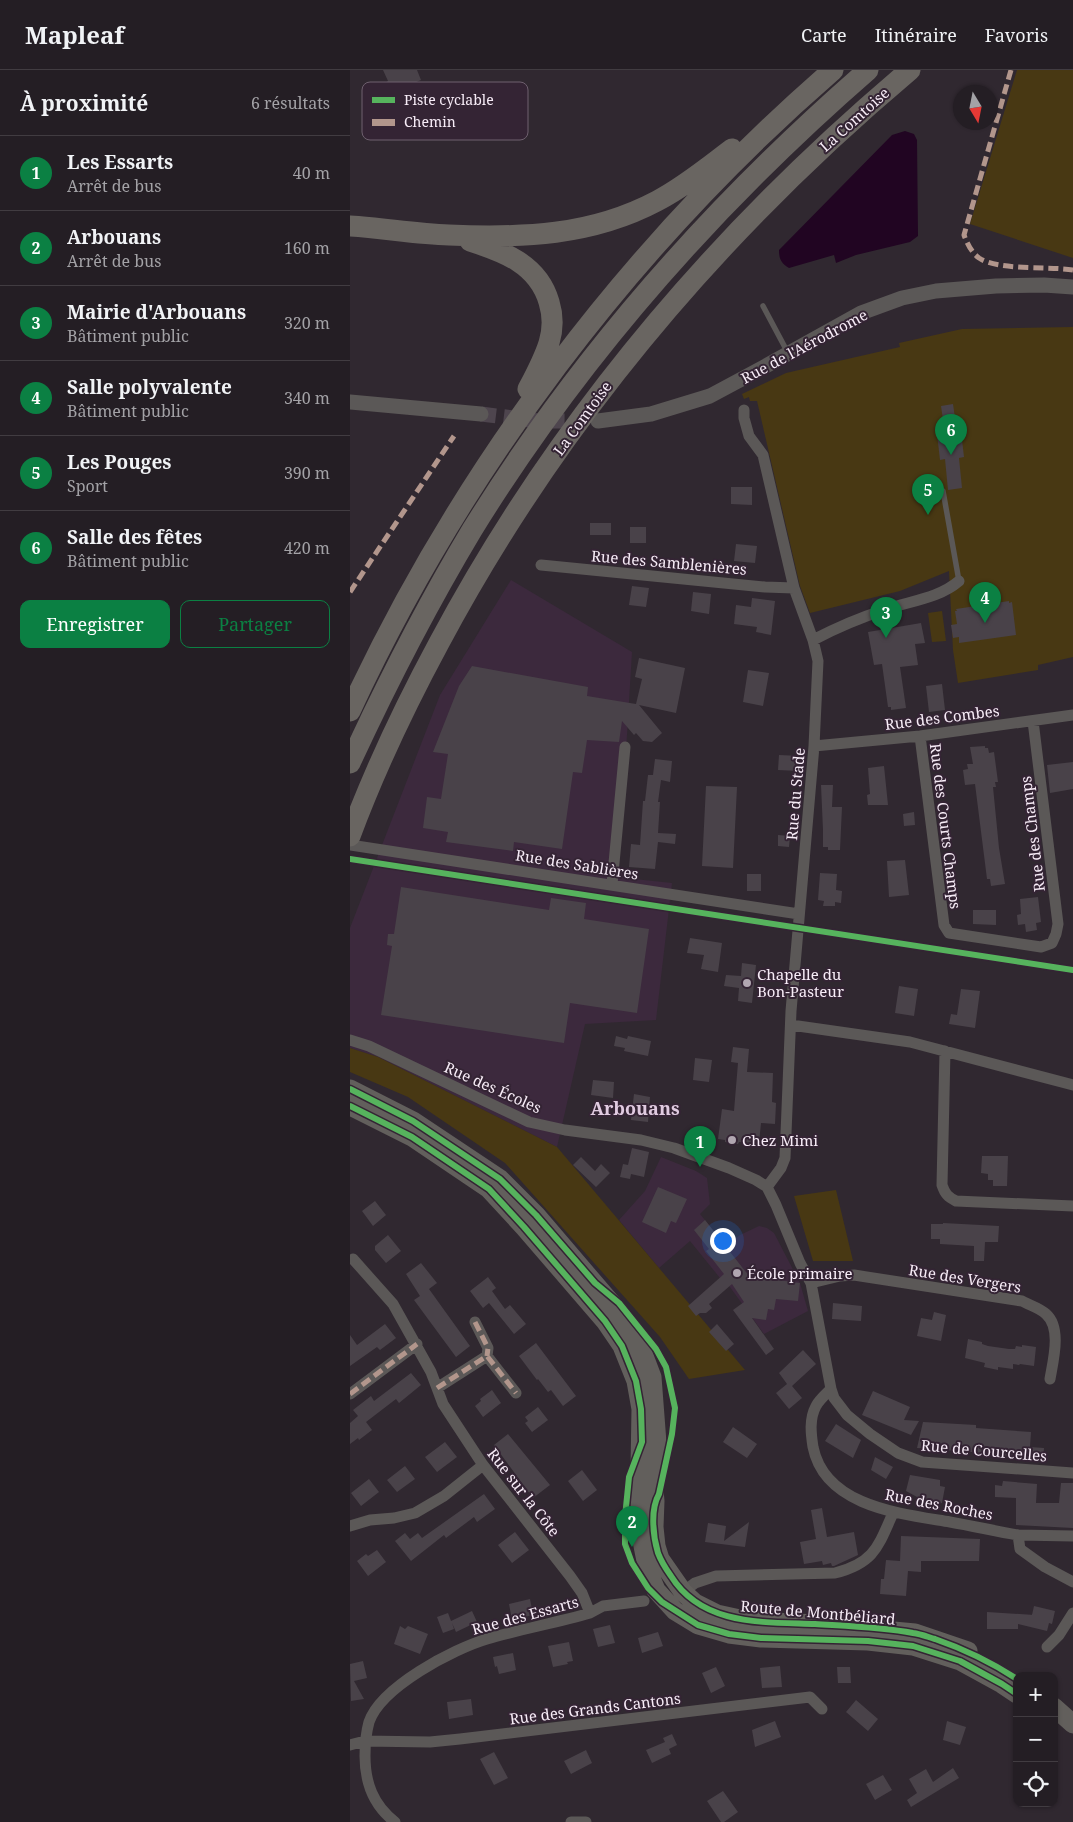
<!DOCTYPE html>
<html lang="fr">
<head>
<meta charset="utf-8">
<style>
	body { margin:0; font-family:"Noto Serif",serif; background:#2c272c; color:#f1f3f6 }
	.controls { position:absolute; right:15px; bottom:15px; display:grid; overflow:hidden; border-radius:10px; box-shadow:0 1px 4px #0004 }
	.controls button { width:45px; height:45px; display:grid; place-items:center; padding:0; border:0; border-bottom:1px solid #413c41; background:#241e24; color:#f1f3f6; font:25px sans-serif }
	.compass { position:absolute; left:603px; top:15px; width:45px; height:45px; border-radius:50%; background:#241e24; box-shadow:0 1px 4px #0004; rotate:170deg }
	.you { position:absolute; left:372px; top:1170px; width:18px; height:18px; margin:-12px; border:4px solid #fff; border-radius:50%; background:#1a73e8; box-shadow:0 0 0 8px #1a73e833 }
	.badge { display:grid; place-items:center; width:32px; height:32px; border-radius:50%; background:#0b8043; color:#fff; font-size:16px; font-weight:700 }
	.pin { position:absolute; translate:-50% -41px; filter:drop-shadow(0 1px 2px #0008) }
	.pin::after { content:''; position:absolute; top:26px; width:18px; height:15px; background:inherit; clip-path:polygon(0 0,100% 0,50% 100%) }
	.list { margin:0; padding:0; list-style:none }
	h2 { display:flex; justify-content:space-between; align-items:center; height:65px; margin:0; padding:0 20px; font-size:21px }
	h2 small { font-size:16px; font-weight:400; color:#a3a2a6 }
	.list li { display:grid; grid-template-columns:32px 1fr auto; gap:15px; align-items:center; box-sizing:border-box; height:75px; padding:0 20px; border-top:1px solid #413c41 }
	.list b { display:block; font-size:19px; white-space:nowrap }
	.list p { margin:0; font-size:16px; white-space:nowrap; color:#a3a2a6 }
	.list em { font-size:16px; font-style:normal; color:#a3a2a6 }
	.actions { display:flex; gap:10px; padding:15px 20px }
	.actions a { flex:1; padding:11px 0; border:1px solid #0b8043; border-radius:10px; text-align:center; font-size:18px; color:#0b8043 }
	.actions .main { background:#0b8043; color:#fff }
	.icon { flex:none; width:28px; height:28px; fill:none; stroke:currentColor; stroke-width:2; stroke-linecap:round; stroke-linejoin:round }
	.map { position:relative; flex:none; width:723px; height:1752px; overflow:hidden }
	header { display:flex; align-items:center; gap:30px; box-sizing:border-box; height:70px; padding:0 25px; background:#241e24; border-bottom:1px solid #413c41 }
	header strong { font-size:24px }
	nav { display:flex; gap:28px; margin-inline-start:auto; font-size:18px }
	main { display:flex }
	aside { flex:1; background:#241e24 }
	.map>svg:first-child { display:block }
</style>
</head>
<body>
<header>
<strong>Mapleaf</strong>
<nav><a>Carte</a><a>Itinéraire</a><a>Favoris</a></nav>
</header>
<main>
<aside>
<h2>À proximité<small>6 résultats</small></h2>
<ul class="list">
<li><span class="badge">1</span><div><b>Les Essarts</b><p>Arrêt de bus</p></div><em>40 m</em></li>
<li><span class="badge">2</span><div><b>Arbouans</b><p>Arrêt de bus</p></div><em>160 m</em></li>
<li><span class="badge">3</span><div><b>Mairie d'Arbouans</b><p>Bâtiment public</p></div><em>320 m</em></li>
<li><span class="badge">4</span><div><b>Salle polyvalente</b><p>Bâtiment public</p></div><em>340 m</em></li>
<li><span class="badge">5</span><div><b>Les Pouges</b><p>Sport</p></div><em>390 m</em></li>
<li><span class="badge">6</span><div><b>Salle des fêtes</b><p>Bâtiment public</p></div><em>420 m</em></li>
</ul>
<div class="actions"><a class="main">Enregistrer</a><a>Partager</a></div>
</aside>
<div class="map">
<svg width="723" height="1752" viewBox="0 0 723 1752">
	<rect width="100%" height="100%" fill="#302830"/>
	<!-- built -->
	<path fill="#3c293d" d="M161,510L282,582L269,797L275,808L322,813L306,950L235,954L207,1077L28,987L0,978V858L90,625Z
		M311,1087L346,1101L357,1108L360,1134L350,1144L376,1176L390,1165L409,1156L417,1158L424,1163L450,1213L458,1241L414,1264L372,1206L370,1208L340,1171L309,1198L269,1150L295,1121Z"/>
	<!-- green -->
	<path fill="#483813" d="M667,0H723V188L620,154Z
		M723,257V587L688,595V600L608,613L603,580L599,501L550,521L460,543L450,516L407,331H400L399,327L394,329L392,324L436,303L550,277L549,273L612,259Z
		M592,541L596,571L582,572L578,543Z
		M0,978L28,987L207,1077L395,1300L339,1309L310,1267L155,1093L58,1027L0,1002Z
		M486,1120L503,1191H463L444,1126Z"/>
	<!-- water -->
	<path fill="#210522" d="M555,61L564,64L567,70L568,166L560,172L506,185L486,193L484,185L439,198C431,193 429,189 429,180L542,65Z"/>
	<!-- building -->
	<path fill="#494249" d="M33,0H67L71,10L64,13L72,30L62,35L58,25L55,26L51,18L40,23L35,13L38,11Z
		M603,334L607,362L611,361L614,387L609,388L612,418L598,420L595,389L590,390L587,364L595,363L591,336Z
		M381,417H402V435L381,434Z
		M240,453H261V465H240Z
		M280,457H296V473H280Z
		M386,474L407,476L405,493L384,491Z
		M282,516L299,518L296,537L279,535Z
		M343,522L361,524L359,544L341,541Z
		M402,528L425,531L421,565L406,562L407,557L384,554L386,535L401,537Z
		M659,531V533L662,532L666,565L609,573V567L603,568L601,555L607,554L605,541H607L606,539Z
		M571,553L575,573L565,574L568,595L550,597L556,638L541,640V637H538L532,594L524,595L518,562Z
		M289,588L335,598L326,643L289,635L312,663L302,672L293,671L286,663L284,665L272,651L269,672L237,670L232,703L223,702L212,779L164,772L163,781L96,772L98,762L73,758L77,727L91,729L98,684L83,682L109,616L122,596L238,617L237,626L286,634L292,609L285,607Z
		M398,600L419,603L413,636L393,632Z
		M592,614L595,640L579,642L576,616Z
		M635,676V678H638L639,683L644,682L648,712H645L646,717H643L649,778L655,814L641,816L640,809H637L625,714L615,715L613,700L618,699L617,694H623L620,677Z
		M429,685L450,686L449,701L428,700Z
		M305,689L322,691L320,712L311,710L308,732H310L308,763L326,764L325,774L308,772L305,799L279,797L281,774L290,775L293,731H295L298,705H303Z
		M723,692V719L700,723L697,695Z
		M534,696L538,735H518L517,725L520,724L518,698Z
		M471,715H483L482,737H492L490,780H478V777H473V760Z
		M356,716L387,717L383,798L352,796Z
		M564,742L565,755L554,756L553,744Z
		M428,765L440,766L439,777L428,776Z
		M555,790L559,825L539,827L537,791Z
		M470,803L487,804L486,820L492,821L491,833L485,832V836H473L474,831L468,830Z
		M397,804H411V821H397Z
		M51,817L199,840L201,828L236,833L234,849L299,859L287,943L220,933L214,973L31,945L42,876L37,875L38,864H44Z
		M688,827L691,852L686,853L687,860L676,862L675,854L668,855L667,845L671,844L670,829Z
		M623,840H646V855L623,854Z
		M340,868L372,873L368,902L351,899L354,885L337,883Z
		M392,893L406,895L402,933L388,931L389,918L374,916L376,905L391,906Z
		M549,916L568,919L564,946L545,943Z
		M611,919L630,921L625,958L599,954L601,944L607,945Z
		M266,966L277,969L278,966L301,971L298,986L274,981L275,978L264,976Z
		M383,977L399,979L397,1002L423,1003L422,1032L426,1033L425,1054L411,1053L409,1073L389,1072L388,1074L375,1072V1070L368,1069L372,1039L384,1041L388,993L381,992Z
		M345,988L362,990L359,1012L343,1010Z
		M243,1010L264,1012L263,1028L241,1025Z
		M284,1024L300,1027L298,1052L281,1050Z
		M282,1078L299,1082L294,1107L281,1104L280,1109L270,1107L273,1094L278,1095Z
		M632,1086H658L657,1116H643V1110H638V1104L631,1103Z
		M231,1087L245,1101L251,1094L260,1103L246,1117L223,1095Z
		M308,1117L337,1129L326,1153L321,1151L316,1163L292,1152Z
		M25,1131L36,1145L23,1156L12,1141Z
		M355,1150L399,1206L450,1213L448,1231L426,1229L424,1240L418,1239L416,1250L402,1248L424,1279L416,1285L383,1240L394,1232L382,1214L359,1234L362,1238L356,1243H350L346,1246L338,1236L374,1204L356,1181L359,1179L344,1160Z
		M593,1153L649,1156L648,1172H635L634,1191H624V1176L590,1174V1169H581V1154H593Z
		M38,1165L51,1181L36,1193L25,1180V1176Z
		M71,1193L87,1213L79,1219L120,1276L106,1287L64,1230L70,1226L56,1204Z
		M138,1207L146,1218L142,1221L155,1239L160,1235L176,1254L164,1264L139,1233L133,1238L120,1221Z
		M483,1233L512,1236L511,1251L482,1249Z
		M584,1242L596,1245L591,1271L567,1266L571,1248L582,1250Z
		M35,1254L46,1268L30,1280L27,1277L0,1296V1265L7,1275Z
		M367,1254L384,1274L376,1281L359,1262Z
		M618,1269L632,1272V1274L638,1276L659,1279H665L666,1276L672,1277V1275L686,1277L684,1296L670,1294L669,1295L663,1294V1299L648,1297V1300L634,1297L635,1293L615,1288Z
		M186,1273L226,1326L213,1336L201,1320L198,1322L188,1309L187,1310L169,1286Z
		M453,1280L466,1294L442,1316L452,1328L439,1339L426,1323L437,1314L429,1303Z
		M61,1303L71,1315L49,1333L46,1329L16,1352L22,1360L9,1370L8,1368L0,1374V1353L8,1346L3,1340L21,1326L24,1331Z
		M142,1320L151,1333L133,1347L125,1336L131,1331L130,1329Z
		M523,1321L560,1337L554,1350L569,1351L561,1365L512,1345Z
		M188,1337L198,1350L182,1362L175,1353L178,1351L175,1347Z
		M573,1352L626,1355V1358L681,1362L680,1377L694,1378L693,1390L635,1386V1383L567,1378Z
		M486,1354L511,1370L503,1388L475,1371Z
		M383,1357L407,1374L397,1388L373,1372Z
		M158,1364L200,1415L183,1428L144,1375Z
		M95,1372L107,1387L87,1402L75,1387Z
		M525,1387L543,1397L536,1409L521,1400Z
		M55,1396L65,1409L47,1422L37,1410Z
		M232,1400L247,1420L233,1431L218,1411Z
		M560,1405L590,1410V1416L595,1417L592,1433L582,1435L556,1421Z
		M19,1409L29,1422L11,1436L1,1423Z
		M653,1411L687,1414L686,1433H709L711,1413H723V1458L666,1455V1428L645,1427V1415L652,1416Z
		M134,1424L145,1439L127,1452L124,1447L96,1468L94,1465L61,1491L45,1471L55,1463L60,1469L68,1463L72,1468Z
		M472,1438L477,1467L504,1462L508,1485L484,1496H482L481,1493L473,1495L472,1491L454,1494L450,1472L466,1469L461,1440Z
		M399,1452L395,1477L355,1472L358,1453L376,1456L374,1471Z
		M165,1462L179,1480L162,1493L148,1475Z
		M551,1466L630,1469L629,1491H571V1502L558,1501L556,1526L530,1524L531,1509H534L536,1490L550,1491Z
		M27,1480L36,1492L18,1506L7,1491L16,1484L18,1486Z
		M180,1529L183,1545L162,1550L159,1534Z
		M684,1536L705,1541L702,1554L699,1553L697,1561L668,1554V1559H637V1542L684,1545H682Z
		M122,1541L127,1552L106,1562L102,1553L104,1559L93,1563L87,1547L98,1543L101,1551Z
		M260,1555L265,1573L248,1577L243,1559Z
		M50,1556L55,1559L58,1556L78,1564L70,1584L44,1574Z
		M308,1562L313,1576L292,1583L288,1568Z
		M219,1572L223,1591L217,1592L218,1594L203,1597L198,1576Z
		M163,1583L166,1600L149,1604L147,1596L145,1597L143,1587Z
		M13,1591L17,1608L4,1611L14,1629L1,1631L0,1594Z
		M430,1596L432,1617L412,1618L410,1598Z
		M366,1597L375,1616L361,1623L352,1603Z
		M487,1597H500L501,1613H488Z
		M121,1629L123,1645L99,1649L97,1632Z
		M506,1630L528,1649L518,1661L496,1642Z
		M425,1651L431,1667L405,1677L402,1660Z
		M597,1651L616,1657L610,1675L593,1670Z
		M322,1664L327,1675L319,1679L321,1684L302,1693L296,1680L315,1672L313,1668Z
		M236,1680L242,1693L221,1704L214,1691Z
		M144,1682L158,1708L144,1715L130,1689Z
		M603,1698L609,1708L561,1737L557,1730L567,1723L559,1709L576,1699L583,1712Z
		M533,1705L542,1720L525,1730L516,1714Z
		M373,1721L388,1742L374,1752H371L357,1731Z"/>
	<g fill="none" stroke-linecap="round" stroke-linejoin="round">
		<!-- tertiary-tunnel -->
		<path stroke="#4e454e" stroke-width="15" stroke-dasharray="15 8" stroke-linecap="butt" d="M131,344L188,351H236"/>
		<!-- service -->
		<path stroke="#5b5857" stroke-width="5.5" d="M413,236L438,283
			M593,421L609,511"/>
		<!-- minor -->
		<path stroke="#5b5857" stroke-width="11" d="M394,340V348L399,366L413,385L444,518L463,570L468,591L464,676L441,941L435,1088L431,1098L417,1117
			M191,495L415,517L444,518
			M463,570C486,558 509,548 534,540C559,531 588,529 609,511
			M570,666L594,855L599,863L691,877L702,873L706,864L708,854L683,651
			M464,676L570,666L723,645
			M0,775L449,844
			M262,814L275,677
			M441,955L560,972L723,1015
			M0,970L19,976L179,1052L215,1060L291,1070L324,1078L379,1098L406,1110L417,1117L426,1135L450,1193L461,1213L481,1319L484,1328L497,1345L520,1364L548,1383L572,1392L723,1403
			M595,981L592,1115C595,1124 598,1127 606,1131L723,1136
			M3,1189L43,1234L81,1302L93,1334L133,1395L220,1506L232,1523L240,1543
			M461,1213L490,1206L504,1205L672,1231C679,1235 690,1238 696,1244C712,1258 703,1291 700,1309
			M125,1252L138,1278L137,1286
			M87,1318L137,1286L166,1323
			M481,1319C476,1324 469,1330 466,1336C459,1349 461,1364 463,1377C475,1437 552,1444 600,1452C623,1456 645,1461 668,1465
			M0,1324L67,1274
			M0,1456L20,1450L44,1448L65,1443L94,1426L133,1395
			M723,1466L668,1465L670,1479L695,1497L723,1512
			M333,1522L345,1513L366,1506L485,1503C524,1493 528,1477 543,1443
			M697,1577L709,1565L723,1543
			M0,1675L15,1671L80,1672L110,1669L460,1627L472,1639
			M45,1752C23,1735 15,1713 15,1686C15,1675 16,1663 19,1652C31,1617 103,1579 137,1569C171,1559 206,1553 240,1543L253,1536L294,1531
			M221,1752H236"/>
		<!-- tertiary -->
		<path stroke="#5b5857" stroke-width="15" d="M0,332L131,344
			M248,351L301,344L360,326L414,297L511,243L552,228L586,221L646,216L694,215L723,217"/>
		<!-- primary -->
		<path stroke="#625f5c" stroke-width="19" d="M0,1019L63,1051L150,1109L186,1145L269,1242L288,1270L302,1307L307,1373L303,1409L305,1431L304,1457L306,1476L310,1489L333,1522L345,1533L367,1544L399,1551L468,1554L565,1563L618,1581
			M0,1036L62,1067L139,1119L174,1157L255,1251L272,1276L286,1311L291,1339L289,1456L298,1501L306,1520L325,1541L348,1555L379,1564L411,1568L518,1571L563,1576L610,1591L652,1614L667,1624
			M704,1637L723,1654"/>
		<!-- motorway -->
		<path stroke="#696561" stroke-width="21" d="M0,156C33,158 66,164 99,165C172,168 241,166 307,131C334,117 358,97 382,79
			M120,171C154,182 188,194 199,232C203,245 203,260 199,273C194,289 186,304 178,319
			M0,641C113,397 280,176 483,0
			M0,693C37,613 77,535 122,460C229,287 365,133 518,0
			M0,766C25,699 55,636 89,573C207,352 369,161 560,0"/>
		<!-- quiet -->
		<path stroke="#b2968c" stroke-width="5" stroke-dasharray="10 5" stroke-linecap="butt" d="M661,0L614,165C617,173 621,182 629,188C648,201 699,196 723,200
			M0,522L104,366
			M125,1252L138,1278L137,1286
			M87,1318L137,1286L166,1323
			M0,1324L67,1274"/>
		<defs>
			<path id="cycleway" d="M0,789L723,900
				M0,1019L63,1051L150,1109L186,1145L245,1213L269,1233L306,1279L316,1297L325,1338L322,1364L309,1424C300,1440 303,1466 308,1483C311,1491 316,1499 321,1506C352,1556 413,1552 465,1554C497,1556 531,1557 563,1563C571,1564 578,1567 585,1569C614,1579 641,1592 667,1609
				M0,1036L62,1067L139,1119L174,1157L255,1251L272,1276L286,1311L291,1339L292,1372L279,1407L275,1447V1474L282,1493L298,1518L312,1532L348,1555L379,1564L411,1568L518,1571L563,1576L610,1591L652,1614L667,1624"/>
		</defs>
		<!-- cycleway casing -->
		<use href="#cycleway" stroke="#342434" stroke-width="9"/>
		<!-- cycleway -->
		<use href="#cycleway" stroke="#56b35d" stroke-width="6"/>
	</g>
	<!-- markers -->
	<g fill="#b1a7b1" stroke="#342434" stroke-width="2">
		<circle cx="397" cy="913" r="5"/>
		<circle cx="382" cy="1070" r="5"/>
		<circle cx="387" cy="1203" r="5"/>
	</g>
	<g text-anchor="middle" dominant-baseline="central" stroke-width="4" stroke-linejoin="round" paint-order="stroke">
		<!-- street labels -->
		<g font-size="15" fill="#f7ecf7" stroke="#342434">
			<text transform="translate(504 49) rotate(-42)">La Comtoise</text>
			<text transform="translate(454 276) rotate(-28)">Rue de l'Aérodrome</text>
			<text transform="translate(232 348) rotate(-54)">La Comtoise</text>
			<text transform="translate(319 492) rotate(5)">Rue des Samblenières</text>
			<text transform="translate(592 647) rotate(-7)">Rue des Combes</text>
			<text transform="translate(445 724) rotate(-85)">Rue du Stade</text>
			<text transform="translate(596 756) rotate(83)">Rue des Courts Champs</text>
			<text transform="translate(682 764) rotate(-97)">Rue des Champs</text>
			<text transform="translate(227 794) rotate(9)">Rue des Sablières</text>
			<text transform="translate(143 1017) rotate(24)">Rue des Écoles</text>
			<text transform="translate(615 1208) rotate(9)">Rue des Vergers</text>
			<text transform="translate(634 1380) rotate(5)">Rue de Courcelles</text>
			<text transform="translate(174 1422) rotate(52)">Rue sur la Côte</text>
			<text transform="translate(589 1434) rotate(11)">Rue des Roches</text>
			<text transform="translate(468 1542) rotate(5)">Route de Montbéliard</text>
			<text transform="translate(175 1545) rotate(-15)">Rue des Essarts</text>
			<text transform="translate(245 1638) rotate(-7)">Rue des Grands Cantons</text>
		</g>
		<!-- poi labels -->
		<g font-size="15" fill="#f7ecf7" stroke="#342434" text-anchor="start">
			<text x="407" y="904">Chapelle du<tspan x="407" dy="17">Bon-Pasteur</tspan></text>
			<text x="392" y="1070">Chez Mimi</text>
			<text x="397" y="1203">École primaire</text>
		</g>
		<!-- quarter labels -->
		<g font-size="18" font-weight="bold" fill="#e0cbe0" stroke="#342434">
			<text x="285" y="1038">Arbouans</text>
		</g>
	</g>
	<!-- legend -->
	<rect x="12" y="12" width="166" height="58" rx="8" fill="#342434" stroke="#6e606e" stroke-width="1"/>
	<rect x="22" y="27" width="23" height="6" fill="#56b35d"/>
	<rect x="22" y="49" width="23" height="7" fill="#b2968c"/>
	<g font-size="14" fill="#f7ecf7">
		<text x="54" y="35">Piste cyclable</text>
		<text x="54" y="57">Chemin</text>
	</g>
</svg>
<div class="controls">
<button>+</button>
<button>−</button>
<button><svg class="icon" aria-label="locate" viewBox="0 0 24 24"><circle cx="12" cy="12" r="6"/><path d="M12 2v4M12 18v4M2 12h4M18 12h4"/></svg></button>
</div>
<svg class="compass" viewBox="-18 -18 36 36"><path d="M0-13l5 13h-10z" fill="#e53935"/><path d="M0 13l5-13h-10z" fill="#a3a2a6"/></svg>
<div class="you"></div>
<div class="pin badge" style="left:350px;top:1097px">1</div>
<div class="pin badge" style="left:282px;top:1477px">2</div>
<div class="pin badge" style="left:536px;top:568px">3</div>
<div class="pin badge" style="left:635px;top:553px">4</div>
<div class="pin badge" style="left:578px;top:445px">5</div>
<div class="pin badge" style="left:601px;top:385px">6</div>
</div>
</main>
</body>
</html>
